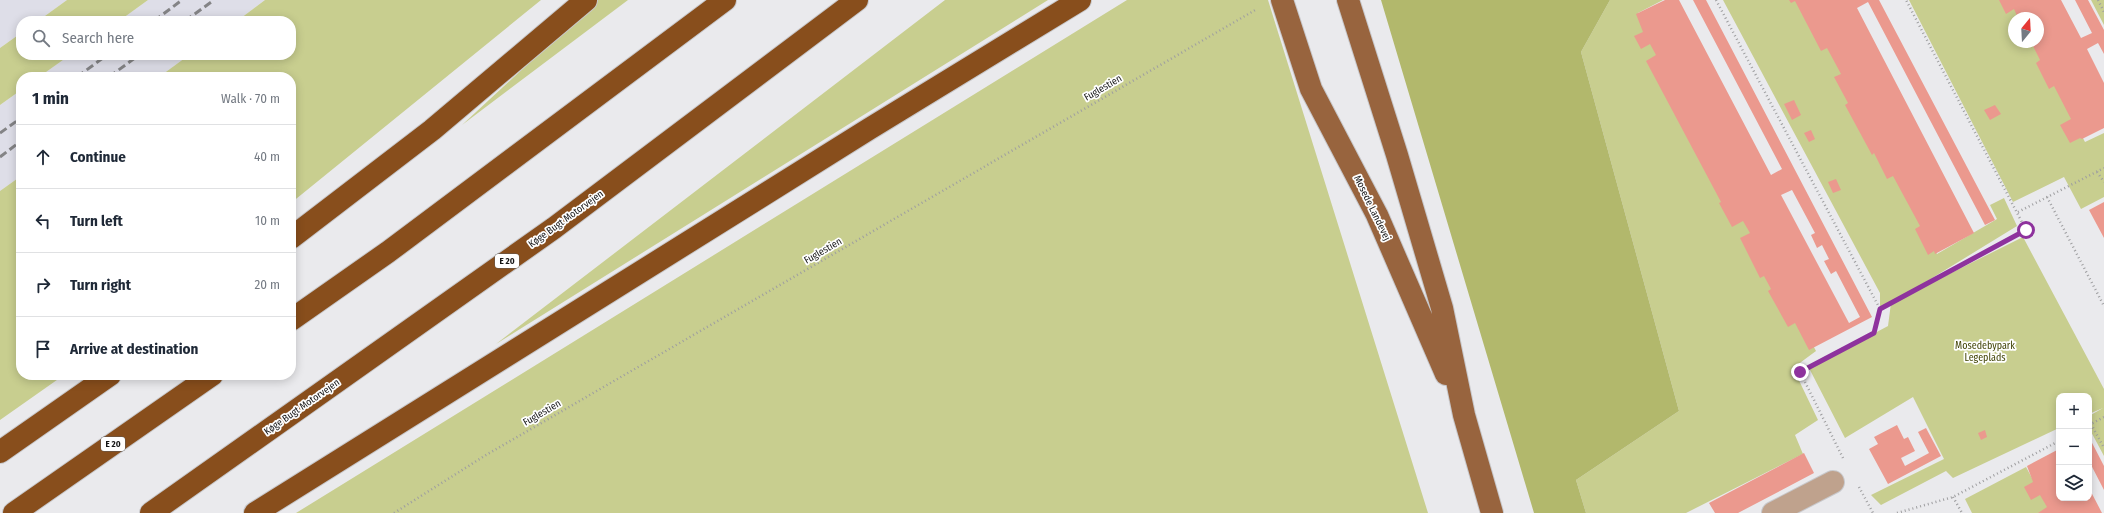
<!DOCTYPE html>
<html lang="en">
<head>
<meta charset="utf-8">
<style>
	body { margin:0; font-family:"Fira Sans Condensed",sans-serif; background:#f6f6f7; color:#1f2937 }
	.controls { position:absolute; right:12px; bottom:12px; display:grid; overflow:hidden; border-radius:8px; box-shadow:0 2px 10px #0003 }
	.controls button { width:36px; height:36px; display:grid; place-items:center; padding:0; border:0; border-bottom:1px solid #e0e1e3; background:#fff; color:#1f2937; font:20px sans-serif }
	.compass { position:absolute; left:2008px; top:12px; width:36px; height:36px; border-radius:50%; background:#fff; box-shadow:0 2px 10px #0003; rotate:18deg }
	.stop { position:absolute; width:12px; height:12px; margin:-9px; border:3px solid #8e329d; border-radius:50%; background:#fff }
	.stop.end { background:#8e329d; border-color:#fff; box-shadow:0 1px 4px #0008 }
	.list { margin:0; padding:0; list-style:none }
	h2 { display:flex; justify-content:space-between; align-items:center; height:52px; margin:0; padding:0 16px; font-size:17px }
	h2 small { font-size:13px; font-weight:400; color:#747a83 }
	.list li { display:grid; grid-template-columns:26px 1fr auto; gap:12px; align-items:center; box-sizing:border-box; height:64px; padding:0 16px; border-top:1px solid #e0e1e3 }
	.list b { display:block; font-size:15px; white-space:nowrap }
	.list em { font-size:13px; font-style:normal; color:#747a83 }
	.icon { flex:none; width:22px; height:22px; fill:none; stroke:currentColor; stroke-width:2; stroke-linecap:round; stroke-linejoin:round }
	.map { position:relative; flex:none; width:2104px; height:513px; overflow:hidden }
	.search { position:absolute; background:#fff; box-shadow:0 2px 10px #0003; left:16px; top:16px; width:280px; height:44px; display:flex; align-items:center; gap:10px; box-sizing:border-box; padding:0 14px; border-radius:16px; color:#747a83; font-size:15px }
	.panel { position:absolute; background:#fff; box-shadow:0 2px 10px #0003; left:16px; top:72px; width:280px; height:308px; border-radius:16px }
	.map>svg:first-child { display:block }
</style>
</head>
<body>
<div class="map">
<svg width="2104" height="513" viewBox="0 0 2104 513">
	<rect width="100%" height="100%" fill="#eaeaed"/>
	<!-- built -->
	<path fill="#dedee8" d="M0,0H67L38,21H21V33L0,48Z
		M148,0H265L237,21H119Z
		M70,55H189L159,77H39Z
		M21,90V176L0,191V105Z"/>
	<!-- green -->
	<path fill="#c8ce8f" d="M67,0H148L119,21H38Z
		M265,0H541L291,203V77H159L189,55H291V21H237Z
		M597,0H628L462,125Z
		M945,0H1048L496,344Z
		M1127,0H1268L1428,513H296Z
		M1610,0H1663L1638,13L1816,351L1793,368L1818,420L1795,435L1803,454L1686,513H1586L1576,480L1679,411L1581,52Z
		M1723,0H1805L1937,254L1997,219L1990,205L2004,198L2017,226L1893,302L2023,237L2104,389V456L2089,428V416L2103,408L2089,414V396H2059V428L1953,478L1946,471L1881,505L1871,495L1944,459L1913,397L1845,438L1809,368L1888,326L1891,303L1880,309V293Z
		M1909,0H2011L2021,18H2014V42H2033L2085,142L2104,133V197L2081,209L2064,177L2013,202Z
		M2091,0H2104V25Z
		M21,33V55H70L39,77H21V90L0,105V48Z
		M21,176V375H64L0,420V191Z
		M2026,467L2051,513H1972L1965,499Z"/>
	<!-- forest -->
	<path fill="#b2b86c" d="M1381,0H1610L1581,52L1679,411L1576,480L1586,513H1534Z"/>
	<!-- building -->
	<path fill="#eb998e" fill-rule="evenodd" d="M1665,0H1679L1771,175L1782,169L1693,0H1706L1872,317L1809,350L1795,323L1788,327L1768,291L1771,289L1764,276L1760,278L1740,238L1750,233L1743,221L1732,227L1719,203L1721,202L1646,61L1656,55L1650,44L1641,49L1634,36L1643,32L1636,14ZM1792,190L1815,233L1811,235L1817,248L1822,245L1829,259L1824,261L1831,274L1836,271L1860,317L1849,323L1781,195Z
		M1789,0H1879L1995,220L1985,225L1868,2L1857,8L1974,233L1935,254L1934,251L1928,255L1915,229L1920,226L1893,176L1887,179L1874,153L1872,155L1845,105L1848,103L1834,77L1841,74L1827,48L1821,51L1795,1L1791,3Z
		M1999,0H2061L2081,38L2092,33L2075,0H2088L2104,30V54L2098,43L2087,49L2104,83V128L2082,139L2080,138L2070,143L2060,125L2071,119L2054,86L2049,89L2036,63L2040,60L2031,42H2038V18H2018L2014,9L2006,14Z
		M1794,100L1801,115L1792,120L1784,104Z
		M1995,105L2001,114L1990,120L1984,110Z
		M1811,130L1815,139L1809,142L1804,133Z
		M1836,179L1841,190L1833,193L1828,182Z
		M2104,202V238L2089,210Z
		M1897,425L1904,439L1908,437L1915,451L1901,458L1905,466L1929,453L1918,432L1926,428L1941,456L1888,484L1869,449L1878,444L1874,437Z
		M1985,430L1987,437L1981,440L1978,433Z
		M2089,437L2104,466V490L2089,461Z
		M2059,449V498H2089V488L2102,513H2038L2047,507L2040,495L2031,500L2024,487L2033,482L2027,466Z
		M1804,453L1814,473L1738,513H1715L1709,503Z"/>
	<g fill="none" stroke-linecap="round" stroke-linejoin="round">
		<defs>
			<path id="minor" d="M1773,513L1833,482"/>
			<path id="major" d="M1282,0L1311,89L1377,215L1446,374
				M1348,0L1397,155L1442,308L1464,415L1492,513"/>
			<path id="highway" d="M291,238L432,130L586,0
				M291,320L388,252L725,0
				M0,452L110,375
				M14,513L212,375
				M151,513L554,228L857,0
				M255,513L869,129L1080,0"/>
		</defs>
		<!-- minor casing -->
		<use href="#minor" stroke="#c8c8cb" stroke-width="24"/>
		<!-- major casing -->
		<use href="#major" stroke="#c8c8cb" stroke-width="24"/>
		<!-- highway casing -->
		<use href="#highway" stroke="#c8c8cb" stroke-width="24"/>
		<!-- path -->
		<path stroke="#9e9ea0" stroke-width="2.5" stroke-dasharray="1 3" stroke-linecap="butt" d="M1716,0L1880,309
			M2098,0L2104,12
			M2097,172L2104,182
			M2047,197L2104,306
			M2018,212L2104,168
			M2091,424L2104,448
			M2089,425L2104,417
			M1843,458L1800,372L1874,333L1880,309L2026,230L1906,0
			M1859,487L1873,513
			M1953,497L1962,513
			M394,513L486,455L1257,9
			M1897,513L1953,497L2059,441"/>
		<!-- minor -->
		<use href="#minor" stroke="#bfa28d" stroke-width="22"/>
		<!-- major -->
		<use href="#major" stroke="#98643e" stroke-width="22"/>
		<!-- highway -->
		<use href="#highway" stroke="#884e1c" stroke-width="22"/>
		<!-- rail -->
		<path stroke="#848486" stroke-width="3" stroke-dasharray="8 4" stroke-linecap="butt" d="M154,21L182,0
			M185,21L214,0
			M77,77L107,55
			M109,77L139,55
			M0,133L21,118
			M0,157L21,141"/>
	</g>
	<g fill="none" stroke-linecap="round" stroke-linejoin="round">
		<!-- route -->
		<path stroke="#8e329d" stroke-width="5" d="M1800,372L1874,333L1880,309L2026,230"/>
	</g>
	<g text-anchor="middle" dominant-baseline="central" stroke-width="3.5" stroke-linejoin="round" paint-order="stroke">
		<!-- shield labels -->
		<g fill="#fff" stroke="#5b5b5c" stroke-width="1">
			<rect x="495" y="254" width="24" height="14" rx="3"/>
			<rect x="101" y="437" width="24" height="14" rx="3"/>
		</g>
		<g font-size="9" font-weight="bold" fill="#151516">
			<text x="507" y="261">E 20</text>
			<text x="113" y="444">E 20</text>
		</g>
		<!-- street labels -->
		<g font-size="10" fill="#151516" stroke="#fff">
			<text transform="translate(1103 88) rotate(-30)">Fuglestien</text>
			<text transform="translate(1372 208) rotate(64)">Mosede Landevej</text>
			<text transform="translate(566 219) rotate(-36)">Køge Bugt Motorvejen</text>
			<text transform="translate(823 251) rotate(-30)">Fuglestien</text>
			<text transform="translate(302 407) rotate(-35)">Køge Bugt Motorvejen</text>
			<text transform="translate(542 413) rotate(-30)">Fuglestien</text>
		</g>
		<!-- park labels -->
		<g font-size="10" fill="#404305" stroke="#fff">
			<text x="1985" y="346">Mosedebypark<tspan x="1985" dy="12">Legeplads</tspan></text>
		</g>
	</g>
</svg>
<div class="controls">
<button>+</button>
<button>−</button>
<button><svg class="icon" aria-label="layers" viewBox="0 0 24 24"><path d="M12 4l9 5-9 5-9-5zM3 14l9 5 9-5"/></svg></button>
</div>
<svg class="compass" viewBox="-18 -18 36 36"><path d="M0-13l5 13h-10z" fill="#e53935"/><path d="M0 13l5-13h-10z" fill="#747a83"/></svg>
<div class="stop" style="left:2026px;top:230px"></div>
<div class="stop end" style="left:1800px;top:372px"></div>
<div class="search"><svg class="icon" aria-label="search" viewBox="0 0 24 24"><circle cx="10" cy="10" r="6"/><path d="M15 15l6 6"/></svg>Search here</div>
<section class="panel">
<h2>1 min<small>Walk · 70 m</small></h2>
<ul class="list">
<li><svg class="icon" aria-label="ahead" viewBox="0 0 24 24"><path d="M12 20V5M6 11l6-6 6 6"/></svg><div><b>Continue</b></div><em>40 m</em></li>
<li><svg class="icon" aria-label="left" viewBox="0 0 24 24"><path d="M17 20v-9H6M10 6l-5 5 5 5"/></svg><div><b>Turn left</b></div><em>10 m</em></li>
<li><svg class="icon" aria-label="right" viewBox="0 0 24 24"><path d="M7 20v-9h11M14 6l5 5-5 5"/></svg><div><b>Turn right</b></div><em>20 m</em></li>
<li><svg class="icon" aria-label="arrive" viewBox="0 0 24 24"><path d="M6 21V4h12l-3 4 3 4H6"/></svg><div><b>Arrive at destination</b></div></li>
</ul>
</section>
</div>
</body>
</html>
